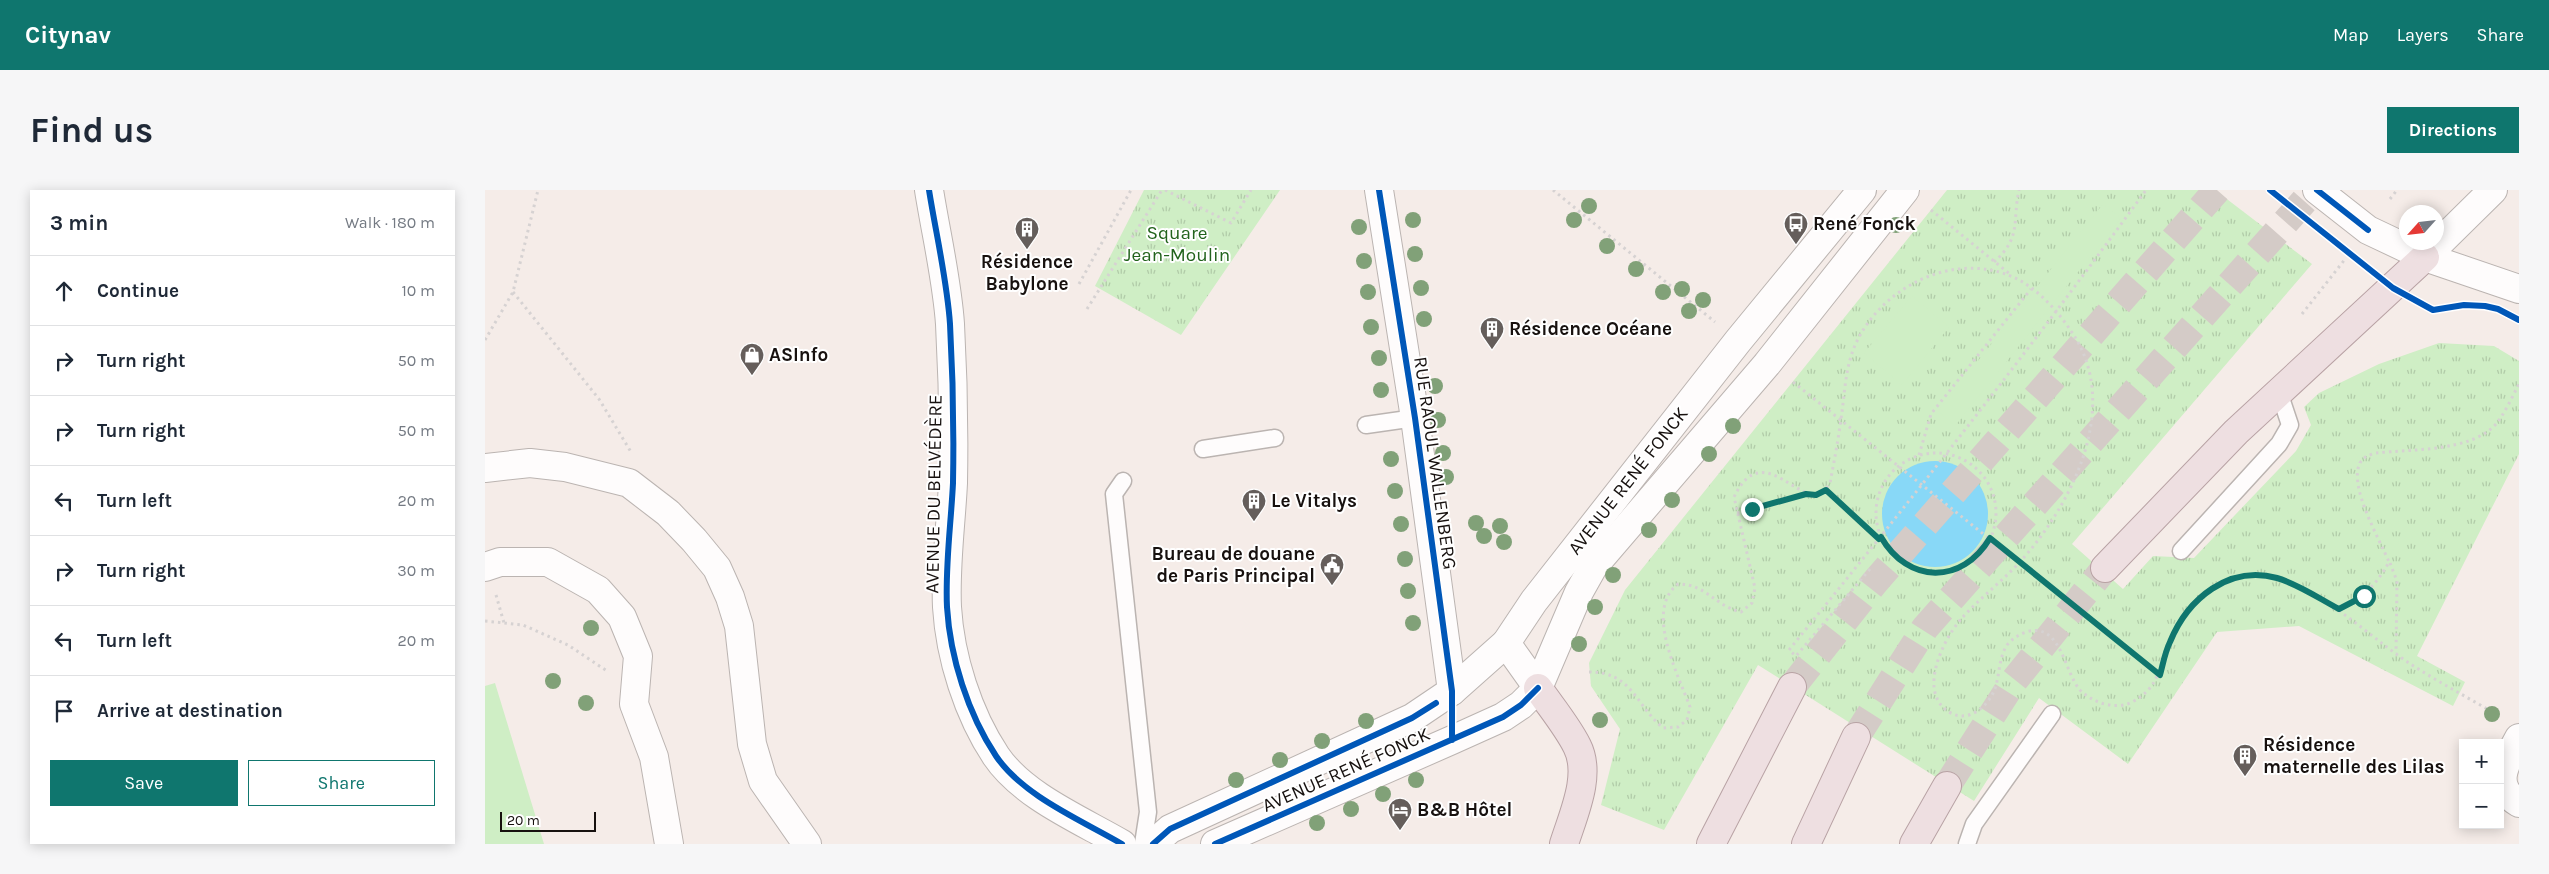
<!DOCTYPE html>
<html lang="en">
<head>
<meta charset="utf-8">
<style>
	body { margin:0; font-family:Karla,sans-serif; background:#f6f6f7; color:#1f2937 }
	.controls { position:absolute; right:15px; bottom:15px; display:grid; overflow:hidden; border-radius:0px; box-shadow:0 2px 12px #0003 }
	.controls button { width:45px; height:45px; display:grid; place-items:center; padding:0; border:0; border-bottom:1px solid #e0e1e3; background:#fff; color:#1f2937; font:25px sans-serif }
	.compass { position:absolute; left:1914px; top:15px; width:45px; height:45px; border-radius:50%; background:#fff; box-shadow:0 2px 12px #0003; rotate:243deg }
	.scale { position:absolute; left:15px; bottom:12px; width:96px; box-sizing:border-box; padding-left:5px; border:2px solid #17110f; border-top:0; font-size:14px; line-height:18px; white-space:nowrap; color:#17110f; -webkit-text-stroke:4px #fff; paint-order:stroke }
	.stop { position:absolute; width:15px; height:15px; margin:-11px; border:4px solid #0f766e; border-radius:50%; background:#fff }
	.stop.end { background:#0f766e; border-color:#fff; box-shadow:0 1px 5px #0008 }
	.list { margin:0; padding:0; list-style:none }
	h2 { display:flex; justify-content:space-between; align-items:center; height:65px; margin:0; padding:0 20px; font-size:21px }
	h2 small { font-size:16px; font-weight:400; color:#747a83 }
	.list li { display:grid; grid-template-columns:32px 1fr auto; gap:15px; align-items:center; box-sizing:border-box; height:70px; padding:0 20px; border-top:1px solid #e0e1e3 }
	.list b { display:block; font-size:19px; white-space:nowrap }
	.list em { font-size:16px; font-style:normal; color:#747a83 }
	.actions { display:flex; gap:10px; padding:15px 20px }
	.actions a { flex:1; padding:11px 0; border:1px solid #0f766e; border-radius:0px; text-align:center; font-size:18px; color:#0f766e }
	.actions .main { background:#0f766e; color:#fff }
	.icon { flex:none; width:28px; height:28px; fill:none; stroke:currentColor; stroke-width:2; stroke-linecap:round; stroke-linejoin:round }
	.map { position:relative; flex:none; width:2034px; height:654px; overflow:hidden; border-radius:0px }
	header { display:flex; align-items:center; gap:30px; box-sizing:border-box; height:70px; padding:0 25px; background:#0f766e; color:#fff }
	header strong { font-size:24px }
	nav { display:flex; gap:28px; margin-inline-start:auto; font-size:18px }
	.intro { display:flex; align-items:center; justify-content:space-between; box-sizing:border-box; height:120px; padding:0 30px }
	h1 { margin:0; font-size:35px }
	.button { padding:12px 22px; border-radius:0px; background:#0f766e; color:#fff; font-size:18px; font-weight:700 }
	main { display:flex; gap:30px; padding:0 30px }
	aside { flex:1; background:#fff; border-radius:0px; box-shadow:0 2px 12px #0003 }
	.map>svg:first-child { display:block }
</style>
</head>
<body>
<header>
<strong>Citynav</strong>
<nav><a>Map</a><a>Layers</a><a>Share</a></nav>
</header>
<div class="intro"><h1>Find us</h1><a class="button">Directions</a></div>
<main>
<aside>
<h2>3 min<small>Walk · 180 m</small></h2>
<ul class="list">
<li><svg class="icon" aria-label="ahead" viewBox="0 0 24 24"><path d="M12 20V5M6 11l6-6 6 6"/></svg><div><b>Continue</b></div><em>10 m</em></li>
<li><svg class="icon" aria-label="right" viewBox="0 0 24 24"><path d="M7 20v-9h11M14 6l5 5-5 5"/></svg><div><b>Turn right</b></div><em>50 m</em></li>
<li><svg class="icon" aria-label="right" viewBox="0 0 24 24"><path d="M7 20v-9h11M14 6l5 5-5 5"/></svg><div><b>Turn right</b></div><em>50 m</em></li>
<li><svg class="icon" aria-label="left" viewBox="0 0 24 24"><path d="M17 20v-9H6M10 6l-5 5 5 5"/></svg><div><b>Turn left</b></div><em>20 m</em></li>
<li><svg class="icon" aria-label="right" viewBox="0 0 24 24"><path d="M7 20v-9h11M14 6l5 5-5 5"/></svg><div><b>Turn right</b></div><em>30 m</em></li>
<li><svg class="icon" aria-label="left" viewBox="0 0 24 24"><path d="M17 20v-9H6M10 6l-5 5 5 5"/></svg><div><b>Turn left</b></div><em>20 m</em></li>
<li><svg class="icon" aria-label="arrive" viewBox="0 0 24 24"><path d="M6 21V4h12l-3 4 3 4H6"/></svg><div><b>Arrive at destination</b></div></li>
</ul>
<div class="actions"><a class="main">Save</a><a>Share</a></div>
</aside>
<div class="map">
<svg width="2034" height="654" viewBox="0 0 2034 654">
	<defs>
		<pattern id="park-tufts" width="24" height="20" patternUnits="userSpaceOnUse" patternTransform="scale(1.25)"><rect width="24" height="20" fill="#cfeec5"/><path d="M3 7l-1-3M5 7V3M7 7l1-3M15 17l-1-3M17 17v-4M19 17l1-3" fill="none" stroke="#b1cba8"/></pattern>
	</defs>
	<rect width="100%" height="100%" fill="#f5ece8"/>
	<!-- park -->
	<path fill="url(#park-tufts)" d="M659,0H795L696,145L610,96Z
		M1462,0H1730L1827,74L1587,354L1638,399L1668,366L1709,368L1811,261L1826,235L1819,217L1834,203L1894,174L1954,153L2009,156L2034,171V264L1932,466L1980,492L1968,516L1814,436L1732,442L1643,574L1554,508L1489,611L1273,475L1179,640L1116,615L1135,539L1106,496L1104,473L1140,400Z"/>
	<!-- garden -->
	<path fill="#cfeec5" d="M1618,14L1636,28L1470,236L1453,221Z
		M1427,106L1464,137L1417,195L1379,163Z
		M10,493L59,654H0V496Z"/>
	<!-- water -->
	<path fill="#88d8f7" d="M1397 324a53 53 0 1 1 106 0a53 53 0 1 1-106 0Z"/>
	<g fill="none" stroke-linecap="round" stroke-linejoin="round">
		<!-- trunk-tunnel -->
		<path stroke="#d4cbc7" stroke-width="28" stroke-dasharray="28 14" stroke-linecap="butt" d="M1307,497L1390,392L1732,0
			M1371,547L1440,438L1829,0
			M1462,596L1528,492L1620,378"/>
		<defs>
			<path id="service" d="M881,235L930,228
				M718,259L790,248
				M638,291L629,304L663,622L658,654
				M1696,361L1794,254L1805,235L1794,202
				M1482,654L1489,634L1567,524"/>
			<path id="minor" d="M444,0C451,44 462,90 465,134C468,187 469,240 468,293C466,334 460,376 462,417C465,467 483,524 511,566C538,606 596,630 637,654
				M894,0L930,228L967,501
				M0,377L15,372H63L113,400L137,427L153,466L149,514L169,567L184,654
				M2034,548C2022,571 2004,595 2034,613"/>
			<path id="tertiary" d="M0,278L45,273L80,277L144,293L183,323L209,350L232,378L245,407L254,436L267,554L278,591L322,654
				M668,654L685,639L927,528L967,501L1021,453
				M730,654L967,550L1018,527L1036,515L1053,498L1094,402L1108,377L1282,174L1420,0"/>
			<path id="secondary" d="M1832,0L1883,40L1940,67L2034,99
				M1940,67L2008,0
				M1053,498L1021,453L1049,411L1253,151L1377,0"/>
			<path id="trunk" d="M1620,378L1751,242L1940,67
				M1053,498C1066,517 1082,536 1092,556C1107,585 1088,625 1079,654
				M1226,654L1307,497
				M1321,654L1371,547
				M1429,654L1462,596"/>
		</defs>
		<!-- service casing -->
		<use href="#service" stroke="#bbb4b1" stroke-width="19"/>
		<!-- minor casing -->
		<use href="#minor" stroke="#bbb4b1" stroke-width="30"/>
		<!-- tertiary casing -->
		<use href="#tertiary" stroke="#bbb4b1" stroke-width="30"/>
		<!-- secondary casing -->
		<use href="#secondary" stroke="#bbb4b1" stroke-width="30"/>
		<!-- trunk casing -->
		<use href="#trunk" stroke="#b8a2a4" stroke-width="30"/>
		<!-- path -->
		<path stroke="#d6d2d2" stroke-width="3" stroke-dasharray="2.5 4" stroke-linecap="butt" d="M680,0L746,33L766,0
			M1068,0L1230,132
			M1905,9L1912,0
			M1446,20L1526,85
			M1509,72C1537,47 1527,32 1534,0
			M594,94L646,0
			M28,102L114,209L146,262
			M602,119L677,0
			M1817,124L1861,68
			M0,150L28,102L53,0
			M1308,192L1675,485
			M1391 323a60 60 0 1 1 120 0a60 60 0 1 1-120 0Z
			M1434,265L1446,224L1546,99
			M1341,300L1394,349
			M1252,323L1321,304
			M1905,373L1912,391L1911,463
			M1385,379L1311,466L1304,460C1427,309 1547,157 1661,0
			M11,405L19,433
			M1854,419C1879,406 1890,397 1904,372C1895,350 1863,296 1875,273C1878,267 1884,265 1891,263C1926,259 1986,262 2011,234C2020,223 2027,207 2034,194
			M0,431L38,435L83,455L122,481
			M1104,482C1147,482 1149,513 1178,538L1193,537L1202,530L1205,517C1193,484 1159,420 1193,394C1221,394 1230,416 1256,422L1267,413L1270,398L1249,307C1281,241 1320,334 1345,293C1349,272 1353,251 1356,229C1360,203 1360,175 1372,151C1399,96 1469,61 1528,87C1551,97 1572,120 1586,141C1638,215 1587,315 1534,373C1515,393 1494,409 1476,429C1458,450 1432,502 1464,522C1482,533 1501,519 1509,501C1515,487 1513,469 1522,455C1527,449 1533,445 1541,442C1576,431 1579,482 1595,500C1601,506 1608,510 1616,513C1625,516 1638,517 1647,512C1674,498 1674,478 1684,453C1691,436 1702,420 1715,407C1783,342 1869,437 1924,473C1953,492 1984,508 2014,526"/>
		<!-- service -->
		<use href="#service" stroke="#fefcfc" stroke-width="16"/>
		<!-- minor -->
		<use href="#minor" stroke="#fefcfc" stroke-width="28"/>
		<!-- tertiary -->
		<use href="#tertiary" stroke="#fefcfc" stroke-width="28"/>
		<!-- secondary -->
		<use href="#secondary" stroke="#fefcfc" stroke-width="28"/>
		<!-- trunk -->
		<use href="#trunk" stroke="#eedfe1" stroke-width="28"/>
		<defs>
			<path id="cycleway" d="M444,0C451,44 462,90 465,134C468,187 469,240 468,293C466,334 460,376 462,417C465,467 483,524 511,566C538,606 596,630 637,654
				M894,0L930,228L967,501V550
				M1785,0L1908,98L1948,120L1979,115L2000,116L2013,119L2034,130
				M1832,0L1883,40
				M668,654L685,639L927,528L951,513
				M730,654L1018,527L1036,515L1053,498"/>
		</defs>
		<!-- cycleway casing -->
		<use href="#cycleway" stroke="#fff" stroke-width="9"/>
		<!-- cycleway -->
		<use href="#cycleway" stroke="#0057b8" stroke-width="6"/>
	</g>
	<!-- trees -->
	<g fill="#81a178">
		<circle cx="1104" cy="16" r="8"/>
		<circle cx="928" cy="30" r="8"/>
		<circle cx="1089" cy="30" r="8"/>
		<circle cx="1411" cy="35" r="8"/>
		<circle cx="874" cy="37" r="8"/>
		<circle cx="1122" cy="56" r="8"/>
		<circle cx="930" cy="64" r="8"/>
		<circle cx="879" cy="71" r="8"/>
		<circle cx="1151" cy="79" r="8"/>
		<circle cx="936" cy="98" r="8"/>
		<circle cx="1197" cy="99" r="8"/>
		<circle cx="883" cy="102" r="8"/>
		<circle cx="1178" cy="102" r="8"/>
		<circle cx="1218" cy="110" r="8"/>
		<circle cx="1204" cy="121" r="8"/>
		<circle cx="939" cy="129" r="8"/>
		<circle cx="886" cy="137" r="8"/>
		<circle cx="894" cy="168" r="8"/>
		<circle cx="950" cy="196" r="8"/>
		<circle cx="896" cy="200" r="8"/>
		<circle cx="953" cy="230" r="8"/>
		<circle cx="1248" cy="236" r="8"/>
		<circle cx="958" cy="263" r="8"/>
		<circle cx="1224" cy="264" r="8"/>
		<circle cx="906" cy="269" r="8"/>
		<circle cx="961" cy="287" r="8"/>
		<circle cx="910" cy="301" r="8"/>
		<circle cx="1187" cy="310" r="8"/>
		<circle cx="991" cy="333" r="8"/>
		<circle cx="916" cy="334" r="8"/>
		<circle cx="1015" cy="336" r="8"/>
		<circle cx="1164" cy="340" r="8"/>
		<circle cx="999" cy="346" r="8"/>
		<circle cx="1019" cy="352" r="8"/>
		<circle cx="920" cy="369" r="8"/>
		<circle cx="1128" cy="385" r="8"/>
		<circle cx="923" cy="401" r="8"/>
		<circle cx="1110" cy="417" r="8"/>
		<circle cx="928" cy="433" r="8"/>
		<circle cx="106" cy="438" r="8"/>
		<circle cx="1094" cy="454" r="8"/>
		<circle cx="68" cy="491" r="8"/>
		<circle cx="101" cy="513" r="8"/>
		<circle cx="2007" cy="524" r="8"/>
		<circle cx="1115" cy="530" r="8"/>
		<circle cx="881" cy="531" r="8"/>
		<circle cx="837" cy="551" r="8"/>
		<circle cx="795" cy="570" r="8"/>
		<circle cx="751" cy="590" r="8"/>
		<circle cx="931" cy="590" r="8"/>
		<circle cx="898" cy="604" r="8"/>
		<circle cx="866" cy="619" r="8"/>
		<circle cx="832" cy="633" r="8"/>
	</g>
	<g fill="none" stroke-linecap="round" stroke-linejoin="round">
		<!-- route -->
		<path stroke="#0f766e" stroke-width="6" d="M1267,319L1321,304L1331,305L1341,300L1394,349L1396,347C1423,394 1477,395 1505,348L1675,485C1678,474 1680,462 1685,452C1703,408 1744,375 1792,388C1813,394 1835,409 1854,419L1879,406"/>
	</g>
	<!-- icons -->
	<defs>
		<symbol id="bus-pin" viewBox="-11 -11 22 30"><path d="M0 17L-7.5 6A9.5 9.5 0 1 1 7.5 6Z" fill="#655e5b" stroke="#fff"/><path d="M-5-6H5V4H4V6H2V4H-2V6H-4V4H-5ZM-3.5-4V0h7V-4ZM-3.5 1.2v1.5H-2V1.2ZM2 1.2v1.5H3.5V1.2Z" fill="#fff"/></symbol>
		<symbol id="building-pin" viewBox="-11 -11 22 30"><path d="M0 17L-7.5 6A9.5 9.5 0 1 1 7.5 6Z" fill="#655e5b" stroke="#fff"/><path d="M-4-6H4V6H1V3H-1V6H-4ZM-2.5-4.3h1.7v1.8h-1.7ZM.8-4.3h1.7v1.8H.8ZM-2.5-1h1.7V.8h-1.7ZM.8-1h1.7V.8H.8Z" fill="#fff"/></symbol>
		<symbol id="shop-pin" viewBox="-11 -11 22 30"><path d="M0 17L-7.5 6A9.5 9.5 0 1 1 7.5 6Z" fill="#655e5b" stroke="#fff"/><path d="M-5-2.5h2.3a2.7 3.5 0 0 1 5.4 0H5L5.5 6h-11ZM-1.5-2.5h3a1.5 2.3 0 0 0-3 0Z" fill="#fff"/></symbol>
		<symbol id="civic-pin" viewBox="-11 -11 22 30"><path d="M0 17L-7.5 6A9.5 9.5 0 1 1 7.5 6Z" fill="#655e5b" stroke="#fff"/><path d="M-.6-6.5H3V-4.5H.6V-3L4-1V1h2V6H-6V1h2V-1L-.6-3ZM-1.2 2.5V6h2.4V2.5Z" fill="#fff"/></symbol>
		<symbol id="hotel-pin" viewBox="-11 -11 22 30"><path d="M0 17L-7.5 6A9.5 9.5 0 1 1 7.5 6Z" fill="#655e5b" stroke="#fff"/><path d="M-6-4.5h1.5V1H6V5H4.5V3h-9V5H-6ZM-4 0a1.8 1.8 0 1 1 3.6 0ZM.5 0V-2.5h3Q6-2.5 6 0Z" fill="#fff"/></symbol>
	</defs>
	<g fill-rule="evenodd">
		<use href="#bus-pin" x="1297" y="20" width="28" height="38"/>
		<use href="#building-pin" x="528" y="25" width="28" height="38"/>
		<use href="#building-pin" x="993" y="125" width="28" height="38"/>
		<use href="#shop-pin" x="253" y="151" width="28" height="38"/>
		<use href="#building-pin" x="755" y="297" width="28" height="38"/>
		<use href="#civic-pin" x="833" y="361" width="28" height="38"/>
		<use href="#building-pin" x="1746" y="552" width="28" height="38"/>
		<use href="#hotel-pin" x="901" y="606" width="28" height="38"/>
	</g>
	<g text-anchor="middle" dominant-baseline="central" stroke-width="4" stroke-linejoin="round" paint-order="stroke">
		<!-- poi labels -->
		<g font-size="19" font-weight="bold" fill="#17110f" stroke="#fff" text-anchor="start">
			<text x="1328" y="34">René Fonck</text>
			<text x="542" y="72" text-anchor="middle">Résidence<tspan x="542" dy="22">Babylone</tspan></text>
			<text x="1024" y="139">Résidence Océane</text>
			<text x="284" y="165">ASInfo</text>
			<text x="786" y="311">Le Vitalys</text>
			<text x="830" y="364" text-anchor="end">Bureau de douane<tspan x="830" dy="22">de Paris Principal</tspan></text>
			<text x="1778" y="555">Résidence<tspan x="1778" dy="22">maternelle des Lilas</tspan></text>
			<text x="932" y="620">B&amp;B Hôtel</text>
		</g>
		<!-- park labels -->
		<g font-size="19" fill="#22631c" stroke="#fff">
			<text x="692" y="43">Square<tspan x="692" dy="22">Jean-Moulin</tspan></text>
		</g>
		<!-- street labels -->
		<g font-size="19" fill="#17110f" stroke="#fff">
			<text transform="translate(950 273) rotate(82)">RUE RAOUL WALLENBERG</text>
			<text transform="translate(1143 291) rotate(-52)">AVENUE RENÉ FONCK</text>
			<text transform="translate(449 304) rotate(-89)">AVENUE DU BELVÉDÈRE</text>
			<text transform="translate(861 580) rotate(-24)">AVENUE RENÉ FONCK</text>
		</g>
	</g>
</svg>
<div class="controls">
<button>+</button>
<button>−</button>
</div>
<svg class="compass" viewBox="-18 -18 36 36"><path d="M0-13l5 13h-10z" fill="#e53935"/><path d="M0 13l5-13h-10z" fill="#747a83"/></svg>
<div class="scale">20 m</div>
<div class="stop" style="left:1879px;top:406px"></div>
<div class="stop end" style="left:1267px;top:319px"></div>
</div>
</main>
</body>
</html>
